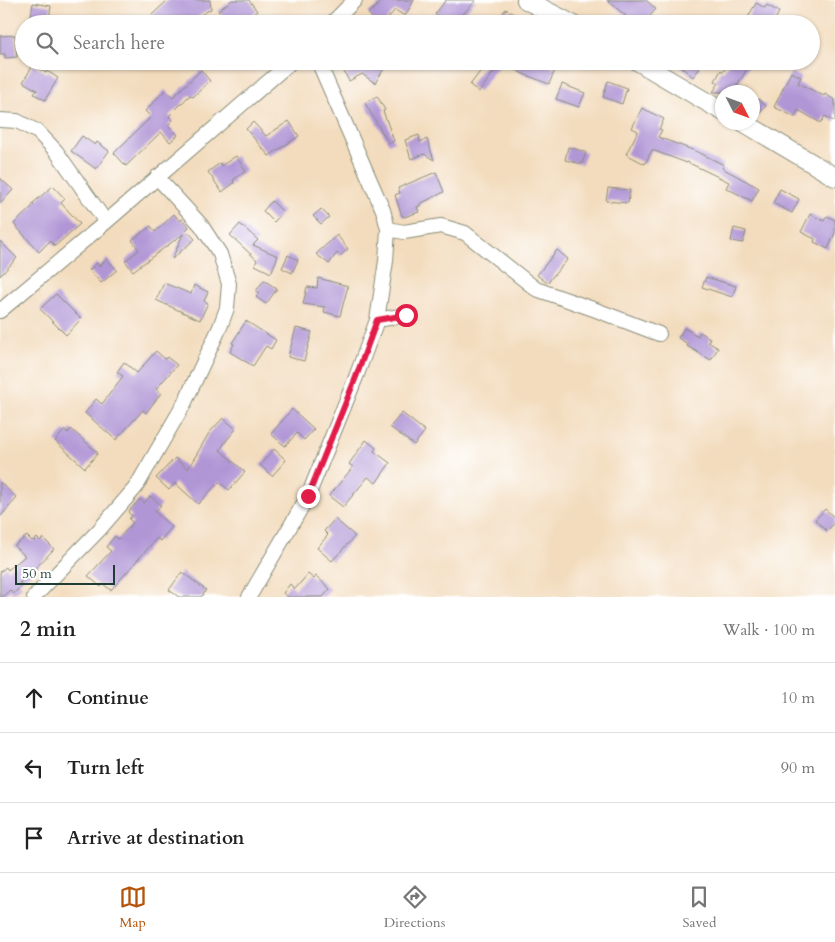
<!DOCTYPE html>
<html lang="en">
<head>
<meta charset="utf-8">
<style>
	body { margin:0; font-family:Cardo,serif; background:#f2f2f2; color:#222 }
	.compass { position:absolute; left:715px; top:85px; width:45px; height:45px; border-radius:50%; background:#fff; box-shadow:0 1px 4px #0004; rotate:132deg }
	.scale { position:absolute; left:15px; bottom:12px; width:100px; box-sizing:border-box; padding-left:5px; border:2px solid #1f3d34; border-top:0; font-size:14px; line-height:18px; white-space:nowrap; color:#1f3d34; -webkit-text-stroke:4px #fff; paint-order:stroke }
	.stop { position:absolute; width:15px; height:15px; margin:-11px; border:4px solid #e11d48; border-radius:50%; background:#fff }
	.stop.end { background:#e11d48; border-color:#fff; box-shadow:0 1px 5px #0008 }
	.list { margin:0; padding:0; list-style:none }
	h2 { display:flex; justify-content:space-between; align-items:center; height:65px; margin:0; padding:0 20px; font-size:21px }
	h2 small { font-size:16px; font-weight:400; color:#767676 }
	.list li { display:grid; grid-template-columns:32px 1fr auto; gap:15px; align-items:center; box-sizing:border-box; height:70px; padding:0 20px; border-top:1px solid #e0e0e0 }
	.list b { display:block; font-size:19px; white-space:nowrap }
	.list em { font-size:16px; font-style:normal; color:#767676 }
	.icon { flex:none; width:28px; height:28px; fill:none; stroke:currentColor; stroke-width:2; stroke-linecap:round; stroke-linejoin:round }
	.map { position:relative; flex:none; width:835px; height:597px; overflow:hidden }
	.search { position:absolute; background:#fff; box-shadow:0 1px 4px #0004; left:15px; right:15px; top:15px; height:55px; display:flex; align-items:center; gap:12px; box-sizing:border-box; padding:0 18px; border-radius:28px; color:#767676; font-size:19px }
	.sheet { height:275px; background:#fff }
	nav { display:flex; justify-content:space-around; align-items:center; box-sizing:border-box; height:70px; border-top:1px solid #e0e0e0; background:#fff; font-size:14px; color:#767676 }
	nav a { display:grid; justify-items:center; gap:2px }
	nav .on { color:#b45309 }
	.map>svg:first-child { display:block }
</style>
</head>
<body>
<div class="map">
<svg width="835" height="597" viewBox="0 0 835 597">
	<rect width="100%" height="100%" fill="#fff"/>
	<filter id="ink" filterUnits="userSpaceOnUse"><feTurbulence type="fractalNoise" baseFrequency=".02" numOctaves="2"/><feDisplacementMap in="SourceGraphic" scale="10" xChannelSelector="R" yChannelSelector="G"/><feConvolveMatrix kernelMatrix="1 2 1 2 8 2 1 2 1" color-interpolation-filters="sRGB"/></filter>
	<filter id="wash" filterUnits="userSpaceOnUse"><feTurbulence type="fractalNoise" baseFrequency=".0096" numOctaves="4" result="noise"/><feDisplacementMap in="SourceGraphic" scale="20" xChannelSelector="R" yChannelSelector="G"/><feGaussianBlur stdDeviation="1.12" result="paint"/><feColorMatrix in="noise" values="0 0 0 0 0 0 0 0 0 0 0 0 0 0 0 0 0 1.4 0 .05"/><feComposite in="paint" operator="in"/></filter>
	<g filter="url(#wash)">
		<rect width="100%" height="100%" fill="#f3dcbd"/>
		<g id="blocks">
			<!-- building -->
			<path fill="#b196d6" d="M168,0H210L211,9L185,24H142Z
				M232,0H249L257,11L246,20L250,24H229L218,11Z
				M379,0H414L405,16L395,10L383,24H377L368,13L382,2Z
				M446,0H476L454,24H447L435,14Z
				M607,0H646L656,9L643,24H630L624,19L626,16Z
				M33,3L51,6L49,20L31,17Z
				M756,3L765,8L767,5L779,12L773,24H760L748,17Z
				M506,9L527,24H494Z
				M15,35L17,57L5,58V54H0V36Z
				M338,61H389L375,83L362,74L349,81Z
				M488,61H502L479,92L470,85Z
				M504,61H538L556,68L549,84L521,73Z
				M674,61H692L700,68L693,77Z
				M730,61H752L733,92H713L719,83L715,81L721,70L723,72Z
				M33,65L46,73L47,71L58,78L45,100L34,94L37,90L23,82Z
				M201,70L210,81L193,97L190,95L169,116L173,120L168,125L178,135L170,142L161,132L126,166L114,153L151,117L145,111L165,90L173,97Z
				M791,72L801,77L798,83L824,96L825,94L835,100V122L825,116L821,123L798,110L795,117L774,107Z
				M608,81L627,88L622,104L603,97Z
				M562,84L585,93L579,107L556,99Z
				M377,96L385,110L383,111L394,141L389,144L365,103Z
				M758,99L766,106L756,118L752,115V105Z
				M642,108L664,119L659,129L662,130L658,137L698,152L724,165L722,168L759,188L752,201L726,188L729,182L687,162V163L652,150L645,164L626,154L638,131L632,128Z
				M289,121L299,136L269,156L246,129L253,122L266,136Z
				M419,135L420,142L427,139L434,160L424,154L411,159L405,140Z
				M82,136L95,145L97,142L109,151L96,169L71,151Z
				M568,147L586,152L582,164L565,160Z
				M236,156L246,171L233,180L234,183L222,192L208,172L220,163L221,166Z
				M436,172L444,192L420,204V206L417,207L419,212L404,217L403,216H402L395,195L400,193L398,188Z
				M0,178L13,190L0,204Z
				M53,186L65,199L61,203L80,224L55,246L50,241L39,252L14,224L34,205L32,204Z
				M608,188L630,190L628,203L606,201Z
				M780,189L799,199L792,213L773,203Z
				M272,201L283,212L274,222L263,211Z
				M321,209L329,217L321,224L313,216Z
				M174,214L180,221L182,219L189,227L186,230L195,239L172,259L183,234L133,271L125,261L139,250L132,240L151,226L155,232Z
				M810,214L824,221L827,216L835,220V233L828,249L814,242L815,239L801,232Z
				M240,224L258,240L253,245L278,256L271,273L255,265L257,260L230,235Z
				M734,228L746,231L743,243L731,241Z
				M337,235L348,249L340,256L337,253L329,264L316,254Z
				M0,241L17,258L0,276Z
				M557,250L568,259L547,283L537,275Z
				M288,255L298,260L292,273L282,268Z
				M107,259L117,270L101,283L89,270L97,263L99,266Z
				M706,277L736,286L732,297L702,287Z
				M318,278L348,286L340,316L324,312L325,307L303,304L307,287L317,288Z
				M264,280L277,289L266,304L256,297L259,293L256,291Z
				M164,283L191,294L194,285L208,292L204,301L208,303L200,320L156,300Z
				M56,294L81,319L66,335L40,309Z
				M246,321L276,340L271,349L266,346L253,366L230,352L234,344L232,343Z
				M296,328L312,332L304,361L288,357Z
				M684,328L698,336L700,332L710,338L708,342L718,348L711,360L687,346L688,344L678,338Z
				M156,351L165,359L167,357L177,365L156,389L161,393L146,413L143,410L116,440L85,413L96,399L102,404L123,376L117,372L124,362L137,373Z
				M292,409L314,429L304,440L297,433L285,446L271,434Z
				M402,413L425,431L414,445L390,427Z
				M223,418L236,429L226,441L220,450L245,472L229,490L219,482L198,504L175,483L169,490L156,478L175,458L188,469L209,433Z
				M71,429L98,453L85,468L55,441L65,430L68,433Z
				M366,440L376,448L374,451L390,463L376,483L368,477L343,507L329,496L353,467L349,464Z
				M274,449L286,460L272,476L260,465Z
				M0,482L17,498L0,517Z
				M150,496L161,505L155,512L172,527L160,541L157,538L111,590L103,584L101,587L88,576L111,551L106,547L115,536L118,539L133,523L129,519L132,516L128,512L140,499L144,503Z
				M825,509L835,518V522L827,531L815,520Z
				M335,519L355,536L332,561L317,548L328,535L324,531Z
				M27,536L32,541L33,540L34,541L37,538L40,541L43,538L54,549L29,575L19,583L22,586L13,594L10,590L2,597H0V572L6,567L8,570L25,556L14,546Z
				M182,572L206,590L201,597H179L169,590Z
				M308,574L314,579L316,576L330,589L323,597H288L283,593L290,584L295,589Z"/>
		</g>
	</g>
	<g filter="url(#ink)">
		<use href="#blocks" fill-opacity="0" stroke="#898c78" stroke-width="1"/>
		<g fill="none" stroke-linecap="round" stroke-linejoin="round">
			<defs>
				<path id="minor" d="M331,24L355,0
					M0,120L17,121L38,132L56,151L106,222
					M388,229L404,232L441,226L465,233L536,289L596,310L659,334
					M0,311L106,222L292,61
					M377,320L406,315
					M34,597L99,530L136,487L184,404L220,327L227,308L229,284L220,254L201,225L157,177
					M249,597L308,496L356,377L377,320L386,261L388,229L383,210L318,61"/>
				<path id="tertiary" d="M526,0L572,24
					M637,61L722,111
					M743,122L835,177"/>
			</defs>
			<!-- minor casing -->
			<use href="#minor" stroke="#898c78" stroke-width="16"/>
			<!-- tertiary casing -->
			<use href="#tertiary" stroke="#898c78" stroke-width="20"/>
			<!-- minor -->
			<use href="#minor" stroke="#fff" stroke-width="14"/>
			<!-- tertiary -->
			<use href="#tertiary" stroke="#fff" stroke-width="18"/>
		</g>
	</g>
	<g fill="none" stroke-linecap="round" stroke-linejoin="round" filter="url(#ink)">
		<!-- route -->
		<path stroke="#e11d48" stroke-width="6" d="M308,496L356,377L377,320L406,315"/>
	</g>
</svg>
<svg class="compass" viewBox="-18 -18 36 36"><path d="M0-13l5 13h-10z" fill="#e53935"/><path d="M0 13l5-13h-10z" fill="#767676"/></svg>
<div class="scale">50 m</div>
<div class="stop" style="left:406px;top:315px"></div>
<div class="stop end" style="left:308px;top:496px"></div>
<div class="search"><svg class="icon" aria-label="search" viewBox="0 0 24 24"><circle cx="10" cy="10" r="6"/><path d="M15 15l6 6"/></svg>Search here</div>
</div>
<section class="sheet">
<h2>2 min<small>Walk · 100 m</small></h2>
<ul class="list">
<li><svg class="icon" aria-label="ahead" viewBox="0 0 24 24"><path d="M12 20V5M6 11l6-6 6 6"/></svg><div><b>Continue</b></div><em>10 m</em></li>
<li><svg class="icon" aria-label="left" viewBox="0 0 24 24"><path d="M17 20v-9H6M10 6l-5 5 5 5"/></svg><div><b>Turn left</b></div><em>90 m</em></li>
<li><svg class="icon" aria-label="arrive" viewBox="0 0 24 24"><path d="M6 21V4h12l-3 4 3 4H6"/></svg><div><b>Arrive at destination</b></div></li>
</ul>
</section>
<nav>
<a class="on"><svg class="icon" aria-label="map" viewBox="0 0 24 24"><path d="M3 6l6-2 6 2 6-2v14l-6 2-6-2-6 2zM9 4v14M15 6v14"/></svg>Map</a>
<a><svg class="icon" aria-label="directions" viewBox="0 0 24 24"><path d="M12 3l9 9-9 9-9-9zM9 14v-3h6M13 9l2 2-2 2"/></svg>Directions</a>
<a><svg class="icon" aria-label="saved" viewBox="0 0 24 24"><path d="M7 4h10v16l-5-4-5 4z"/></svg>Saved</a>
</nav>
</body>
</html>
